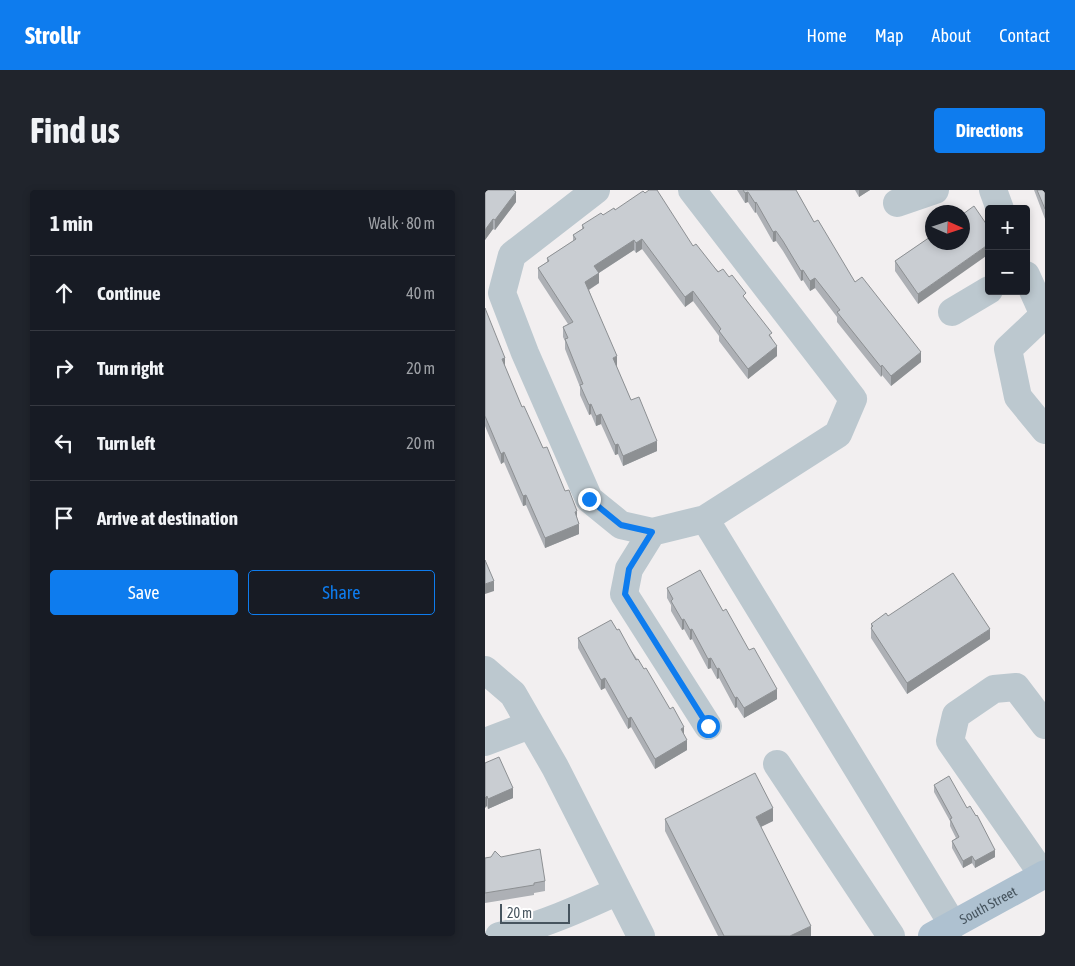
<!DOCTYPE html>
<html lang="en">
<head>
<meta charset="utf-8">
<style>
	body { margin:0; font-family:"Asap Condensed",sans-serif; background:#20242c; color:#f1f3f6 }
	.controls { position:absolute; right:15px; top:15px; display:grid; overflow:hidden; border-radius:5px; box-shadow:0 2px 8px #0003 }
	.controls button { width:45px; height:45px; display:grid; place-items:center; padding:0; border:0; border-bottom:1px solid #363941; background:#171b24; color:#f1f3f6; font:25px sans-serif }
	.compass { position:absolute; left:440px; top:15px; width:45px; height:45px; border-radius:50%; background:#171b24; box-shadow:0 2px 8px #0003; rotate:93deg }
	.scale { position:absolute; left:15px; bottom:12px; width:70px; box-sizing:border-box; padding-left:5px; border:2px solid #46545e; border-top:0; font-size:14px; line-height:18px; white-space:nowrap; color:#46545e; -webkit-text-stroke:4px #fff; paint-order:stroke }
	.stop { position:absolute; width:15px; height:15px; margin:-11px; border:4px solid #0e7cee; border-radius:50%; background:#fff }
	.stop.end { background:#0e7cee; border-color:#fff; box-shadow:0 1px 5px #0008 }
	.list { margin:0; padding:0; list-style:none }
	h2 { display:flex; justify-content:space-between; align-items:center; height:65px; margin:0; padding:0 20px; font-size:21px }
	h2 small { font-size:16px; font-weight:400; color:#9ea1a6 }
	.list li { display:grid; grid-template-columns:32px 1fr auto; gap:15px; align-items:center; box-sizing:border-box; height:75px; padding:0 20px; border-top:1px solid #363941 }
	.list b { display:block; font-size:19px; white-space:nowrap }
	.list em { font-size:16px; font-style:normal; color:#9ea1a6 }
	.actions { display:flex; gap:10px; padding:15px 20px }
	.actions a { flex:1; padding:11px 0; border:1px solid #0e7cee; border-radius:5px; text-align:center; font-size:18px; color:#0e7cee }
	.actions .main { background:#0e7cee; color:#fff }
	.icon { flex:none; width:28px; height:28px; fill:none; stroke:currentColor; stroke-width:2; stroke-linecap:round; stroke-linejoin:round }
	.map { position:relative; flex:none; width:560px; height:746px; overflow:hidden; border-radius:5px }
	header { display:flex; align-items:center; gap:30px; box-sizing:border-box; height:70px; padding:0 25px; background:#0e7cee; color:#fff }
	header strong { font-size:24px }
	nav { display:flex; gap:28px; margin-inline-start:auto; font-size:18px }
	.intro { display:flex; align-items:center; justify-content:space-between; box-sizing:border-box; height:120px; padding:0 30px }
	h1 { margin:0; font-size:35px }
	.button { padding:12px 22px; border-radius:5px; background:#0e7cee; color:#fff; font-size:18px; font-weight:700 }
	main { display:flex; gap:30px; padding:0 30px }
	aside { flex:1; background:#171b24; border-radius:5px; box-shadow:0 2px 8px #0003 }
	.map>svg:first-child { display:block }
</style>
</head>
<body>
<header>
<strong>Strollr</strong>
<nav><a>Home</a><a>Map</a><a>About</a><a>Contact</a></nav>
</header>
<div class="intro"><h1>Find us</h1><a class="button">Directions</a></div>
<main>
<aside>
<h2>1 min<small>Walk · 80 m</small></h2>
<ul class="list">
<li><svg class="icon" aria-label="ahead" viewBox="0 0 24 24"><path d="M12 20V5M6 11l6-6 6 6"/></svg><div><b>Continue</b></div><em>40 m</em></li>
<li><svg class="icon" aria-label="right" viewBox="0 0 24 24"><path d="M7 20v-9h11M14 6l5 5-5 5"/></svg><div><b>Turn right</b></div><em>20 m</em></li>
<li><svg class="icon" aria-label="left" viewBox="0 0 24 24"><path d="M17 20v-9H6M10 6l-5 5 5 5"/></svg><div><b>Turn left</b></div><em>20 m</em></li>
<li><svg class="icon" aria-label="arrive" viewBox="0 0 24 24"><path d="M6 21V4h12l-3 4 3 4H6"/></svg><div><b>Arrive at destination</b></div></li>
</ul>
<div class="actions"><a class="main">Save</a><a>Share</a></div>
</aside>
<div class="map">
<svg width="560" height="746" viewBox="0 0 560 746">
	<rect width="100%" height="100%" fill="#f2eff0"/>
	<g fill="none" stroke-linecap="round" stroke-linejoin="round">
		<!-- minor -->
		<path stroke="#bcc8cf" stroke-width="28" d="M111,0L27,65L17,103L40,163L104,309L136,335L167,342L220,329L353,244L368,209L207,0
			M508,0L515,19
			M412,13L450,0
			M541,85L559,125
			M467,122L504,100
			M560,124L523,159L533,207L560,240
			M220,329L468,735
			M167,342L144,379L139,404L223,536
			M0,480L28,504L70,577L156,746
			M0,552L45,535
			M292,574L406,746
			M558,685L465,551L471,525L509,499L531,497L560,535
			M14,746C56,736 94,719 133,701"/>
		<!-- major -->
		<path stroke="#aec1d0" stroke-width="28" id="s1" d="M447,746L560,684"/>
	</g>
	<!-- wall -->
	<path fill="#adb0b5" d="M0,0L31,12L10,40L8,39L0,50Z
		M252,0H311L329,32L370,92L436,172L406,196L397,185L396,187L352,132V127L330,98L325,101L318,90L316,91L298,61L291,51L288,52L271,22L270,23L263,12L260,13Z
		M370,0H385L374,7Z
		M549,0H560V29Z
		M130,20L208,56L261,109L287,148L292,166L263,189L234,151V146L208,111L200,117L157,59L151,63L149,60L114,83V93L104,100L131,176L146,210L172,261L138,276L133,264L130,265L116,234L111,236L106,224L104,225L95,205V197L80,159V151L78,147V137L83,134L53,88V78L62,72V68L88,51V45L97,39V35Z
		M448,45L433,114L410,81V71Z
		M0,118L20,177L37,217L58,258L92,329L94,344L60,358L41,315L38,316L19,272L16,274L0,236Z
		M182,398L238,421L292,509L259,528L252,517L250,518L234,488L232,489L226,478L223,479L207,449L205,450L199,439L197,440L186,421V415L182,408Z
		M403,426L505,449L422,504L386,448V434Z
		M132,440L159,479L199,545L202,560L170,579L146,537L143,539L120,498L116,500L93,458V448Z
		M0,573L28,608L3,619L2,616Z
		M449,595L510,667L490,678L487,673L478,678L467,658V651L471,648L465,636V631L449,602Z
		M180,629L288,631L276,637L326,746H233L180,641Z
		M16,667L60,691V701L49,703V705L0,713V668Z"/>
	<!-- shaded-wall -->
	<path fill="#8d9093" d="M374,0H385L374,7Z
		M31,2V12L10,40V30Z
		M263,2V12L260,13V3Z
		M271,12V22L270,23V13Z
		M8,29V39L0,50V40Z
		M291,41V51L288,52V42Z
		M157,49V59L151,63V53Z
		M149,50V60L109,86V76Z
		M504,54V64L433,114V104Z
		M318,80V90L316,91V81Z
		M114,83V93L100,102V92Z
		M330,88V98L325,101V91Z
		M208,101V111L200,117V107Z
		M292,156V166L263,189V179Z
		M436,162V172L406,196V186Z
		M132,166V176L128,178V168Z
		M20,168V178L17,169Z
		M397,175V185L396,187V177Z
		M106,214V224L104,225V215Z
		M116,224V234L111,236V226Z
		M172,251V261L138,276V266Z
		M133,254V264L130,265V255Z
		M19,262V272L16,274V264Z
		M41,305V315L38,316V306Z
		M92,321V331L90,322Z
		M94,334V344L60,358V348Z
		M9,391V401L0,404V394Z
		M199,429V439L197,440V430Z
		M207,439V449L205,450V440Z
		M505,439V449L422,504V493Z
		M226,468V478L223,479V469Z
		M234,478V488L232,489V479Z
		M120,488V498L116,500V490Z
		M292,499V509L259,528V518Z
		M252,507V517L250,518V508Z
		M146,527V537L143,539V529Z
		M199,537V547L196,539Z
		M202,550V560L170,579V569Z
		M28,598V608L3,619V609Z
		M2,606V616L0,618V608Z
		M288,618V631L271,639V627Z
		M510,660V667L490,678V671Z
		M487,666V673L478,678V671Z
		M326,736V746H305Z"/>
	<!-- building -->
	<path fill="#c9cdd2" stroke="#8d9093" d="M0,0H28L31,2L10,30L8,29L0,40Z
		M164,0H172L208,56L211,54L233,82L238,79L244,87L247,85L261,103L258,106L287,143L284,145L292,156L263,179L234,141L236,139L208,101L200,107L157,49L151,53L149,50L109,76L114,83L100,92L132,166L128,168L146,210L154,207L172,251L138,266L133,254L130,255L116,224L111,226L106,214L104,215L95,195L98,194L80,149L83,148L78,137L88,132L53,78L64,71L62,68L91,49L88,45L99,38L97,35L116,23L118,25L129,18L130,20L158,1L160,3Z
		M258,0H311L329,32L333,30L370,92L377,87L436,162L406,186L397,175L396,177L352,122L355,120L330,88L325,91L318,80L316,81L298,51L291,41L288,42L271,12L270,13L263,2L260,3Z
		M552,0H560V19Z
		M489,16L504,38V54L433,104L410,71L448,45V52H478V24Z
		M0,118L20,168L17,169L37,217L39,216L58,258L62,257L80,301L84,300L92,321L90,322L94,334L60,348L41,305L38,306L19,262L16,264L0,226Z
		M0,370L9,391L0,394Z
		M215,380L238,421L241,419L264,460L269,458L292,499L259,518L252,507L250,508L234,478L232,479L226,468L223,469L207,439L205,440L199,429L197,430L186,411L188,409L182,398Z
		M468,383L505,439L422,493L386,438L388,436L386,434L401,423L403,426Z
		M126,430L132,440L134,439L151,470L153,469L159,479L161,478L185,519L188,517L199,537L196,539L202,550L170,569L146,527L143,529L120,488L116,490L93,448Z
		M14,567L28,598L3,609L2,606L0,608V573Z
		M270,583L288,618L271,627L326,736L305,746H239L180,629Z
		M464,586L482,618L485,616L491,626L492,625L510,660L490,671L487,666L478,671L467,651L474,647L465,629L467,628L449,595Z
		M55,659L60,691L49,693V695L0,703V668L6,667L10,661L16,667Z"/>
	<g fill="none" stroke-linecap="round" stroke-linejoin="round">
		<!-- route -->
		<path stroke="#0e7cee" stroke-width="6" d="M104,309L136,335L167,342L144,379L140,404L223,536"/>
	</g>
	<g text-anchor="middle" dominant-baseline="central" stroke-width="4.5" stroke-linejoin="round" paint-order="stroke">
		<!-- street labels -->
		<g font-size="14" fill="#46545e" stroke="#fff">
			<text stroke="none"><textPath href="#s1" startOffset="64">South Street</textPath></text>
		</g>
	</g>
</svg>
<div class="controls">
<button>+</button>
<button>−</button>
</div>
<svg class="compass" viewBox="-18 -18 36 36"><path d="M0-13l5 13h-10z" fill="#e53935"/><path d="M0 13l5-13h-10z" fill="#9ea1a6"/></svg>
<div class="scale">20 m</div>
<div class="stop" style="left:223px;top:536px"></div>
<div class="stop end" style="left:104px;top:309px"></div>
</div>
</main>
</body>
</html>
